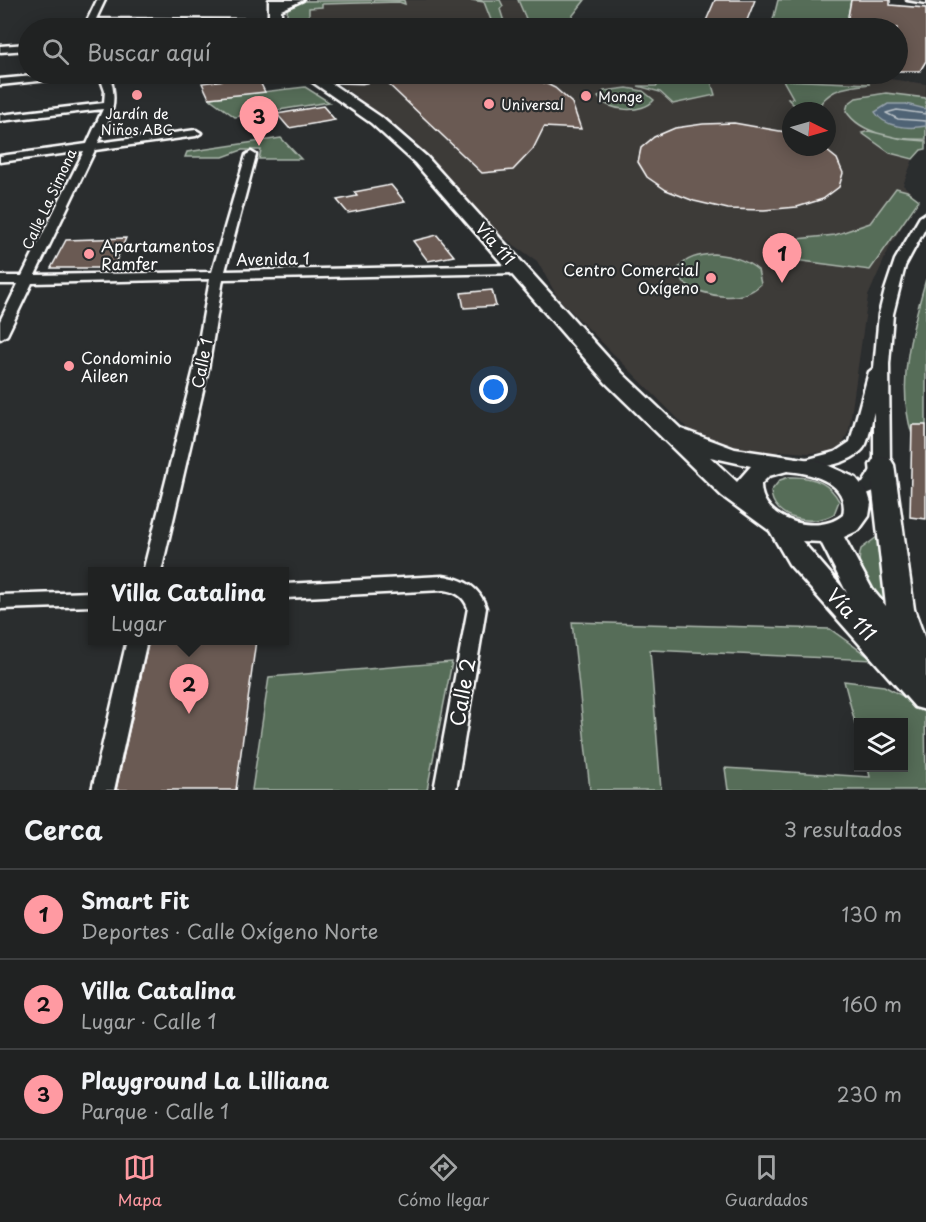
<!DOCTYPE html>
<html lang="es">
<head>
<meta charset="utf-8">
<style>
	body { margin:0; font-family:"Playpen Sans",sans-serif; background:#2d2f2f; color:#f1f3f6 }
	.controls { position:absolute; right:18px; bottom:18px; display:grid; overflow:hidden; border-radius:0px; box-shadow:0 3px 15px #0003 }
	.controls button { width:54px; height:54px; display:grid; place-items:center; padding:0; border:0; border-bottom:2px solid #3d3f40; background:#202222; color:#f1f3f6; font:30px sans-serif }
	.compass { position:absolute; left:782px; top:102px; width:54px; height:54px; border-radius:50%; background:#202222; box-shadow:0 3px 15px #0003; rotate:95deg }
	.you { position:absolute; left:494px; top:390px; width:21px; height:21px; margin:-15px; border:4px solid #fff; border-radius:50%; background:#1a73e8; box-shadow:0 0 0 9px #1a73e833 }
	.badge { display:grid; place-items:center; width:39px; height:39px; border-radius:50%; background:#ff9aa2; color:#111; font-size:20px; font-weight:700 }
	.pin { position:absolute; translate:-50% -50px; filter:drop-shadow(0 2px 3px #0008) }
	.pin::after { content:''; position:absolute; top:32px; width:21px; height:18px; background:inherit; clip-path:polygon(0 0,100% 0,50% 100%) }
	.popup { position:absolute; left:88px; top:567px; width:201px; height:78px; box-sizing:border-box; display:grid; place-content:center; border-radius:0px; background:#202222; filter:drop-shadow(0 2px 4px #0005); font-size:20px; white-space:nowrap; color:#a2a4a5 }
	.popup b { font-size:22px; color:#f1f3f6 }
	.popup::after { content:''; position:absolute; left:50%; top:100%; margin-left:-12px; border:12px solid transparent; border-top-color:#202222 }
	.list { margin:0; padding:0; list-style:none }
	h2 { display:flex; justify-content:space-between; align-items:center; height:78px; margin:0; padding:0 24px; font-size:26px }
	h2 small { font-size:20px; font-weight:400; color:#a2a4a5 }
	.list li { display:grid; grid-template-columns:39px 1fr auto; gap:18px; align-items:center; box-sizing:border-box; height:90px; padding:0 24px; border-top:2px solid #3d3f40 }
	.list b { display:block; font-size:22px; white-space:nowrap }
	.list p { margin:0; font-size:20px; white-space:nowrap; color:#a2a4a5 }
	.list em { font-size:20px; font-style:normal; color:#a2a4a5 }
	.icon { flex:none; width:33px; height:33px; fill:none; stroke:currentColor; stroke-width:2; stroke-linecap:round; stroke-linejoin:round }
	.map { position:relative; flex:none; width:926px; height:790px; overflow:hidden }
	.search { position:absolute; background:#202222; box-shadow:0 3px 15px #0003; left:18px; right:18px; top:18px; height:66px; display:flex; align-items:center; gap:15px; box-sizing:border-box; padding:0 21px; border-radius:33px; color:#a2a4a5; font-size:22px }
	.sheet { height:348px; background:#202222 }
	nav { display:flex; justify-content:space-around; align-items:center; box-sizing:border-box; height:84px; border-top:2px solid #3d3f40; background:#202222; font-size:16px; color:#a2a4a5 }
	nav a { display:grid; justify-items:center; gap:3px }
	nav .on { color:#ff9aa2 }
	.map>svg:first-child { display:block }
</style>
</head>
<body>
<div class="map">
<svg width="926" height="790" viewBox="0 0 926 790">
	<rect width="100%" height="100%" fill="#2a2d2e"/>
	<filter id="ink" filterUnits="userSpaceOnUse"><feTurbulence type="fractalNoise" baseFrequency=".0167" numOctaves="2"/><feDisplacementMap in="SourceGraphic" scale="12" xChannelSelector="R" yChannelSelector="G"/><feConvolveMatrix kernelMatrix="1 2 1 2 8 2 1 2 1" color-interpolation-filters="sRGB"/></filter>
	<g filter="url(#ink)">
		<!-- built -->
		<path fill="#3e3a39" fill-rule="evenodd" d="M287,0H585L563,28H285Z
			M326,74H852L926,84V149L921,150L913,159L903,185L919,200L891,244L868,296L849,430L843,444L830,452L809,453L781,451L754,456L727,452L687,428L558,298L537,261L497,233L410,137ZM791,111H827V147H791Z"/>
		<!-- green -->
		<path fill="#576d59" stroke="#abb6ac" stroke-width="1.5" d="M404,0L405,4L399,2L322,4V7L309,8V28H285L288,6L300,1Z
			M471,0H500L503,6L500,9L506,28H494L484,2Z
			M518,0H585L563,28H530Z
			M778,0H851L846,28H771Z
			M655,76L710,78L715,95L673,104L660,92L638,86H657Z
			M783,80L870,84C852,86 833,87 821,103L822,111C807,111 798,111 788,99L793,98Z
			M305,87L329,102L235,117L209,98Z
			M627,88L643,91L654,100C643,114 608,112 598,97L604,91Z
			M886,93L926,98V139C900,140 861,135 846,111L848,104L856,98Z
			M869,131L902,139L926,141V149L921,150L913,159L890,153L862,133Z
			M281,138L301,159H259L261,150H242L223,157H185L187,152Z
			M896,188L907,191L919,200L870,270L765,256L768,242L835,235L870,223Z
			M714,254C731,256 745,259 758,270L761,284C741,304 706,297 684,283L678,269C686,257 699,255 714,254Z
			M926,279V437L912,434C896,384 912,328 926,279Z
			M789,477C809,476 829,481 839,501L834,514C814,527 772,520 771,491L780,480Z
			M881,534L891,610C871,601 854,570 861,549Z
			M572,622L830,629L873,660L650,650L661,790H590Z
			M452,662L427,790H252L269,677Z
			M844,681L884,686L925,708L926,790H728L725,768L870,777L868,768H904V722H858V734Z"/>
		<!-- water -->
		<path fill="#506474" stroke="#96a2ac" stroke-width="1.5" d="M888,104H906L926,109V126C910,129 884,128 875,112Z"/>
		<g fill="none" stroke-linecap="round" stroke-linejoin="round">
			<!-- shore -->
			<path stroke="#b9c1c7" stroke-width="1.5" d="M926,114L897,110L886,113L898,119L926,121"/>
		</g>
		<!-- building -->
		<path fill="#6b5a53" stroke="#fff" stroke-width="1.5" d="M715,0H755L744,28H703Z
			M851,0H890V5L926,8V61L920,71H897V28H846Z
			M433,74H526L555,88L572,103L581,129L544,127L533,149L513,170L482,173L385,81Z
			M257,76L265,92L209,98L202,83Z
			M323,106L335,120L289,128L277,114Z
			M734,123L791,133V147H822L837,159L843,173L839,187L823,199L797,207L764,210L728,209L694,201L666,190L647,177L638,162L641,148L654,137L675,128L703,124Z
			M391,185L405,202L348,213L337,200L357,196L354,192Z
			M437,235L454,256L428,261L413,241Z
			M126,238L113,268H51L66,240Z
			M492,290L496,306L464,308L461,293Z
			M912,425H926V519L910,517Z
			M149,640H256L236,790H116Z"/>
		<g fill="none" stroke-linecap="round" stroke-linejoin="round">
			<defs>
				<path id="street" d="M97,0H105L96,19L273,20L277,23L273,26L95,24V28H87V21Z
					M907,0H926V3Z
					M28,44V50L0,52V46Z
					M55,74H82L77,77L0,85V79Z
					M99,74H109C119,103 111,116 98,143L196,130L201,133L196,136L95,150L35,275L212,272L246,155L251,152L256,155L225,271L519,265L525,269L519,273L223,279L208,369L161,572H143L194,369L210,279L32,283L7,335L0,339V321L18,284H0V276H22L84,151L0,162V156L87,144L103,109L0,121V115L104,103L105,91Z
					M926,213V227L905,266L893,314L889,364L890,465L874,491L859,497L847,496L845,492L847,488L863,483L874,465V412C871,422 870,434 866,444C856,463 826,466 807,470L799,465L801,461L835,452L850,442L869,372L874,368L879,314L885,290L895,260L920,217Z
					M443,576C464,579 480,587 486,608L456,790H434L468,608C464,596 455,591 443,590L285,598V584Z
					M93,592V606L0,609V595Z
					M127,640H147L114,790H92Z"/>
				<path id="secondary" d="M269,0H303L281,10V28H269Z
					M301,74L367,75V81L362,82L328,81L381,117L427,157L622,373L681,429L735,449L818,461L856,478L868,493L871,503L869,516L859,530L844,537L872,589L886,606L870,465L873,460L882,457L891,460L894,465L914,609L926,642V710L915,707L789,564L770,531L722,496L606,383L415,163L371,123ZM710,457L751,466L737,482ZM787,471C813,473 850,483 843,515C818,536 760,521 761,484L769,476ZM802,541L821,542L847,593Z"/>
			</defs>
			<!-- street casing -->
			<use href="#street" stroke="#fff" stroke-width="5"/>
			<!-- secondary casing -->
			<use href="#secondary" stroke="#fff" stroke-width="5"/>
			<!-- street -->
			<use href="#street" fill="#2a2d2e" fill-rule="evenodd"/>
			<!-- secondary -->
			<use href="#secondary" fill="#2a2d2e" fill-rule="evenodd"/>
		</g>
	</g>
	<!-- markers -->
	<g fill="#ff9aa2" stroke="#2a2d2e" stroke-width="2">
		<circle cx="137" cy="95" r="6"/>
		<circle cx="586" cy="96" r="6"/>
		<circle cx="489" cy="104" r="6"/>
		<circle cx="89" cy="254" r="6"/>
		<circle cx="711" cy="278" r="6"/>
		<circle cx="69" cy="366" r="6"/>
	</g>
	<g text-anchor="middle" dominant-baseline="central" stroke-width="4.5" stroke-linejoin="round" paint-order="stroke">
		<!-- far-poi labels -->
		<g font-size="14" fill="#fff" stroke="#2a2d2e" text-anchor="start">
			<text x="598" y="96">Monge</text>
			<text x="501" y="104">Universal</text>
			<text x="137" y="113" text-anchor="middle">Jardín de<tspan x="137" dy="16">Niños ABC</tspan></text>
		</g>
		<!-- far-street labels -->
		<g font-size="14" fill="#fff" stroke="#2a2d2e">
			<text transform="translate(49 199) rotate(-65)">Calle La Simona</text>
		</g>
		<!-- street labels -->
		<g font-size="16" fill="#fff" stroke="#2a2d2e">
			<text transform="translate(496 243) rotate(49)">Vía 111</text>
			<text transform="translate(273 258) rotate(-1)">Avenida 1</text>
			<text transform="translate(201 363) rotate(-79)">Calle 1</text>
		</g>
		<!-- poi labels -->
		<g font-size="16" fill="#fff" stroke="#2a2d2e" text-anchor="start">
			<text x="101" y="245">Apartamentos<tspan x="101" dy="18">Ramfer</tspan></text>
			<text x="699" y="269" text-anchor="end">Centro Comercial<tspan x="699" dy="18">Oxígeno</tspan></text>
			<text x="81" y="357">Condominio<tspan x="81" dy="18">Aileen</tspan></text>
		</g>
		<!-- near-street labels -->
		<g font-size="20" fill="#fff" stroke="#2a2d2e">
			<text transform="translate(852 614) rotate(48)">Vía 111</text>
			<text transform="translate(462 692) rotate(-80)">Calle 2</text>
		</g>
	</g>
</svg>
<div class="controls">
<button><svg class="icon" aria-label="layers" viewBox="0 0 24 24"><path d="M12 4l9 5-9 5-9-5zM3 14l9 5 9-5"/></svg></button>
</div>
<svg class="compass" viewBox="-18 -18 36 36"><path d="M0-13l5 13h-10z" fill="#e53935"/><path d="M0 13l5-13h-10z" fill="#a2a4a5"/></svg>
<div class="you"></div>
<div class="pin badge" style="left:782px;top:283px">1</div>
<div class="pin badge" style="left:189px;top:714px">2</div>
<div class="popup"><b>Villa Catalina</b>Lugar</div>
<div class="pin badge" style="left:259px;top:146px">3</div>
<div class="search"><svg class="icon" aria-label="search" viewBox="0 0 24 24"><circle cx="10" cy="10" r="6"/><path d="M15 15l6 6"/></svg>Buscar aquí</div>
</div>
<section class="sheet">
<h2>Cerca<small>3 resultados</small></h2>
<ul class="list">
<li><span class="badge">1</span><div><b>Smart Fit</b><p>Deportes · Calle Oxígeno Norte</p></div><em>130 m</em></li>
<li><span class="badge">2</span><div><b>Villa Catalina</b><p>Lugar · Calle 1</p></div><em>160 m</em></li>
<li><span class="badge">3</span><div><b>Playground La Lilliana</b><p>Parque · Calle 1</p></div><em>230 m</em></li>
</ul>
</section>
<nav>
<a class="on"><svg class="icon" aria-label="map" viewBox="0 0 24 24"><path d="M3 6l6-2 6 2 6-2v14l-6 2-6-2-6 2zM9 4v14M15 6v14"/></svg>Mapa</a>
<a><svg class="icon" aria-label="directions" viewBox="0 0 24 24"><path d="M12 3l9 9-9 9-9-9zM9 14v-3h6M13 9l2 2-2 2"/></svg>Cómo llegar</a>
<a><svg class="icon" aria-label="saved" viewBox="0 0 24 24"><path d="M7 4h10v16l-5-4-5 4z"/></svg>Guardados</a>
</nav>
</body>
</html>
